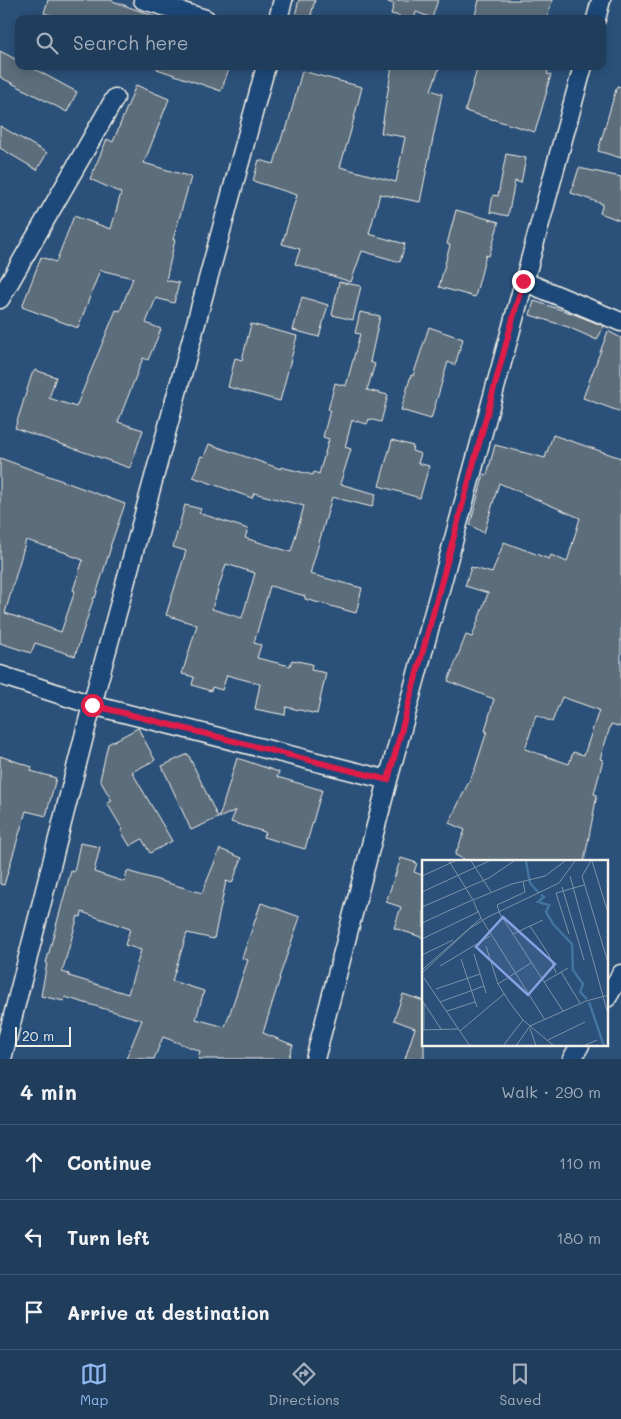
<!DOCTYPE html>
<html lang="en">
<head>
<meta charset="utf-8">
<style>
	body { margin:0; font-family:Mali,sans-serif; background:#284462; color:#f1f3f6 }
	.scale { position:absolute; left:15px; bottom:12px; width:56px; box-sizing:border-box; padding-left:5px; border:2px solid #f4f1e8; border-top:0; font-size:14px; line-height:18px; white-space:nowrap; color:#f4f1e8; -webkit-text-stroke:4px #1f4a7a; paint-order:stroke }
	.stop { position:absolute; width:15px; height:15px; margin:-11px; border:4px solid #e11d48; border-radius:50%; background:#fff }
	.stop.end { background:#e11d48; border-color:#fff; box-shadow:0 1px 5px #0008 }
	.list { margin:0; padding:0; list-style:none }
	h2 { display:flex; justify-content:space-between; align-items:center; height:65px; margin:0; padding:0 20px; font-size:21px }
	h2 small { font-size:16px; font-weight:400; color:#a2aebb }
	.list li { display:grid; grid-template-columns:32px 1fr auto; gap:15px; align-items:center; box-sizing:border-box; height:75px; padding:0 20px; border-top:1px solid #3d5672 }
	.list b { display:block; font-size:19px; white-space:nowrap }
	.list em { font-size:16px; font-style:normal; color:#a2aebb }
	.icon { flex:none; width:28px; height:28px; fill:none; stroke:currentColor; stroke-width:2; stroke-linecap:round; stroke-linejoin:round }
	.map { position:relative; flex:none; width:621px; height:1059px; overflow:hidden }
	.search { position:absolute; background:#203d5c; box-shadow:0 2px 12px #0003; left:15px; right:15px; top:15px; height:55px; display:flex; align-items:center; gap:12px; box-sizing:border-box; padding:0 18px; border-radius:10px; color:#a2aebb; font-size:19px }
	.sheet { height:290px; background:#203d5c }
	nav { display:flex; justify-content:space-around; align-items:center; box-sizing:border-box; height:70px; border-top:1px solid #3d5672; background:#203d5c; font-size:14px; color:#a2aebb }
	nav a { display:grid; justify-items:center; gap:2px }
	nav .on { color:#90b9f0 }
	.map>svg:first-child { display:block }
</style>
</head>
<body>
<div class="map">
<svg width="621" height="1059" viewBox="0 0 621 1059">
	<rect width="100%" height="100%" fill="#2b517a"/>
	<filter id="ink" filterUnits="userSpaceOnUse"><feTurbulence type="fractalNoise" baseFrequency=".02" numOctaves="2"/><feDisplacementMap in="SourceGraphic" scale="10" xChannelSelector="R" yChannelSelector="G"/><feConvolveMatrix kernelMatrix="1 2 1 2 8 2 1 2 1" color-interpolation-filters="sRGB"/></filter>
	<g filter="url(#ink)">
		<!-- building -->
		<path fill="#5b6d7c" stroke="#f4f1e8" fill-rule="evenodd" d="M48,0H110L156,17V19H63L44,13Z
			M299,0H315L310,19H294Z
			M388,0H438L432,18L416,12L414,19H400V16L391,14L394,4L388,2Z
			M479,0H552L547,19H474Z
			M0,51L19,61V66H29L77,92L67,112L0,77Z
			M158,66H230L221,91L157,69Z
			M392,66H440L431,90L442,94L420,202L380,194L369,234L405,244L400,262L362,251L351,282L295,264L300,249L282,244L297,195L253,181L259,160L274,164L284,130L286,131L302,71L362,87L350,134L340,167L396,182L405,137L381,133Z
			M478,66H550L547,74L551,75L546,91H547L535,132L465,111Z
			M136,85L169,99L144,163L191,177L173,240H175L166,280L179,283L174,303L156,298L146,323L161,329L148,360L143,358L118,422L143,430L130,468L15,428L32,374L35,370L56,377L49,398L76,407L116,310L120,311L133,278L100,270L78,328L22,307L41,257L56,262L74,216L111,229L121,193L90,179L107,139L113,142Z
			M617,86L621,87V158L598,151Z
			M0,126L47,153L37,170L0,148Z
			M506,154L526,158L521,183L515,181L508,216L490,212L493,195L498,196Z
			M579,168L621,177V221L600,213L603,204L571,193Z
			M456,210L499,222L489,256L486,255L475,297L439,287L450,245L447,244Z
			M339,282L361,286L353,320L332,315Z
			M302,297L328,305L319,337L293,330Z
			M534,301L571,313L604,326L597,340L568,327L530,315Z
			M360,312L380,316L370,362L375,364L367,390L388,395L381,422L369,419L367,424L352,420L345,447L351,449L340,484L376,494L372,507L332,497L310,574L362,588L356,613L305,599V596L270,586L254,643L261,645L257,658L290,666L292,660L312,664L311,670L326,673L317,714L286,707L285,715L255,709L260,684L227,675L222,690L212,687L211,691L192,685L194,677L182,674L197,625L166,615L186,551L173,547L185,505L201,509L199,513L248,529L245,538L291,552L304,506L254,493L252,498L193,477L201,456L204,457L209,444L281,469V467L313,475L314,472L319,474L329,439L323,437L330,410H328L335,383L346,386L360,334L355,333ZM226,564L255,573L242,618L212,609Z
			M251,324L297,336L280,401L228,387L235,358L242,360Z
			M429,327L463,339L455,365L448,362L431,419L401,410L411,375L413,376Z
			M608,331L621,338V412L583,398Z
			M553,435L621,458V727L611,724L600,759L603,760L594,794L597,795L584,862H470L455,855L465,830L449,823L475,769L487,731H485L494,699L448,681L466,635L472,637L488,593L465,586L471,567L492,573L504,542L549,559L551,555L567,562L580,518L499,483L484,533L470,525L484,474L487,475L495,445L545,458ZM562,697L599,710L584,755L573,752L569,764L525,749L536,715L552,722Z
			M392,440L413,446L412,451L421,454L418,463L429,466L420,498L379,486Z
			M0,458L125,504L110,547H111L95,598L94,597L75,656L35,643L31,653L0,643ZM26,540L67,553V554L83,560L73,590L75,591L61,632L5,613Z
			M138,728L155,760L132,772L172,841L150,853L142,839L130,846L121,831L123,830L107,803L112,801L100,780L108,744Z
			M188,754L218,818L191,830L162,766Z
			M0,756L32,767L31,771L56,778L46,816L26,811L4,885L0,884Z
			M237,758L279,772L277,777L322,790L305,849L263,837L265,832L231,822L236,810L219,818Z
			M80,843L100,847L94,872L125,882L127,871L202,893L220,849L242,858L232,883L226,881L214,939L187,933L172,981L204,991L196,1019L225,1027L248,960L242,958L261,903L300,917L279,978H280L263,1033L293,1045L288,1059H198L200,1051L163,1037L154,1059H126L142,1020L65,997L64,1001L41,996L47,963H46L71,871L74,872ZM82,912L130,929L125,945L141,950L128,994L69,976V974L62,972L78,916L81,917Z
			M401,858L417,863L414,872L424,876V938L394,928L401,907L386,902Z
			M403,994L424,1001V1059H405L415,1028L394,1020Z"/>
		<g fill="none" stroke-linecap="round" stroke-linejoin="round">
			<defs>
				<path id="street" d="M143,0L206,19
					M278,19L283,0
					M596,19L601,0
					M523,281L621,322
					M0,299L115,98
					M0,675L92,705L388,780
					M607,998L621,974
					M2,1059L92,705L266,66
					M315,1059L388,780L583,66
					M572,1059L580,1045"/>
			</defs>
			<!-- street casing -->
			<use href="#street" stroke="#f4f1e8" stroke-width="21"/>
			<!-- street -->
			<use href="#street" stroke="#1f4a7a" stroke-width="18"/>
		</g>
	</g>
	<g fill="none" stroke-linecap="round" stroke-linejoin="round" filter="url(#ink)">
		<!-- route -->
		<path stroke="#e11d48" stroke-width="6" d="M92,705L388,780L523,281"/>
	</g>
	<!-- overview -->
	<g transform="translate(422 860)">
		<rect width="186" height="186" fill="#2b517a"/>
		<path fill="none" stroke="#43749f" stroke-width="2.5" d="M104,1L108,23L117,33M119,35L122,37L116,42L127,45L124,52L131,64L150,84L151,110L161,124L158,132L165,139M167,142L182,186"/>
		<path fill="none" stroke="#7b91a6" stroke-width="1" d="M27,1L51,40L90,24L123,16L143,1M49,1L69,32M169,1L160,16L187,106M170,1L187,56M0,16L33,1M148,16L187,158M101,21L103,32L75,45L78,54L141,151M140,27L162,100M0,32L67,1M0,47L67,18L92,1M59,58L123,160M0,63L50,40M108,66L127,95L134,113M91,74L121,60M147,74L134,33L162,25M0,79L56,52L51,40M64,86L76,124L88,143L101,160L132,186M52,94L64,133M0,95L31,80M39,99L55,147M18,106L68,76M0,110L59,58L56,51M139,112L158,143M0,113L47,69L66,57L137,23L153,1M2,118L48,186M122,122L146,108M76,124L109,103M14,129L58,114M0,140L19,169M164,141L187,135M18,142L62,126M2,143V170M25,151L53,142M108,168L114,186M0,170L36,169M38,171L82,134M126,180L163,162M81,186L101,160M94,186L108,166L164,141M161,186L175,180"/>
		<path fill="#88a0e0" fill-opacity="0.15" stroke="#88a0e0" stroke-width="2.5" d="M81,57L133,104L106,135L54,87Z"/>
		<rect width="186" height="186" fill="none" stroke="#f4f1e8" stroke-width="2.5"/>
	</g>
</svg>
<div class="scale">20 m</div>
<div class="stop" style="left:92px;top:705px"></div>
<div class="stop end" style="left:523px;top:281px"></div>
<div class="search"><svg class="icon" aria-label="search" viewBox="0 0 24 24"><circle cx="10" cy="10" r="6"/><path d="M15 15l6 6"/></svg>Search here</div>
</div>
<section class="sheet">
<h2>4 min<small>Walk · 290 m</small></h2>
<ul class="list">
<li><svg class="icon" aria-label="ahead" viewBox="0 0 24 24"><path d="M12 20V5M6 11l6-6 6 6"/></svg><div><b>Continue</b></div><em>110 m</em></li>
<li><svg class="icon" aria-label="left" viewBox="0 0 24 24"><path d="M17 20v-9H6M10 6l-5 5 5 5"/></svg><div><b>Turn left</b></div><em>180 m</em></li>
<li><svg class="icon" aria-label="arrive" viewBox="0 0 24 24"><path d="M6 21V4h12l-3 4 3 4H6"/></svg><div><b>Arrive at destination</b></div></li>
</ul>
</section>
<nav>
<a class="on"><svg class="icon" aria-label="map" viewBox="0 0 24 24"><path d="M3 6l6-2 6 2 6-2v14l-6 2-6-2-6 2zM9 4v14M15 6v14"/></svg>Map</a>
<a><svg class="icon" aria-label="directions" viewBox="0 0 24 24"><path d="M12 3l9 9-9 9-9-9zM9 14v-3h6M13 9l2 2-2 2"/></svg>Directions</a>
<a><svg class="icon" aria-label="saved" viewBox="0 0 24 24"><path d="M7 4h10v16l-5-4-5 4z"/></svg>Saved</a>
</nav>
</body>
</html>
